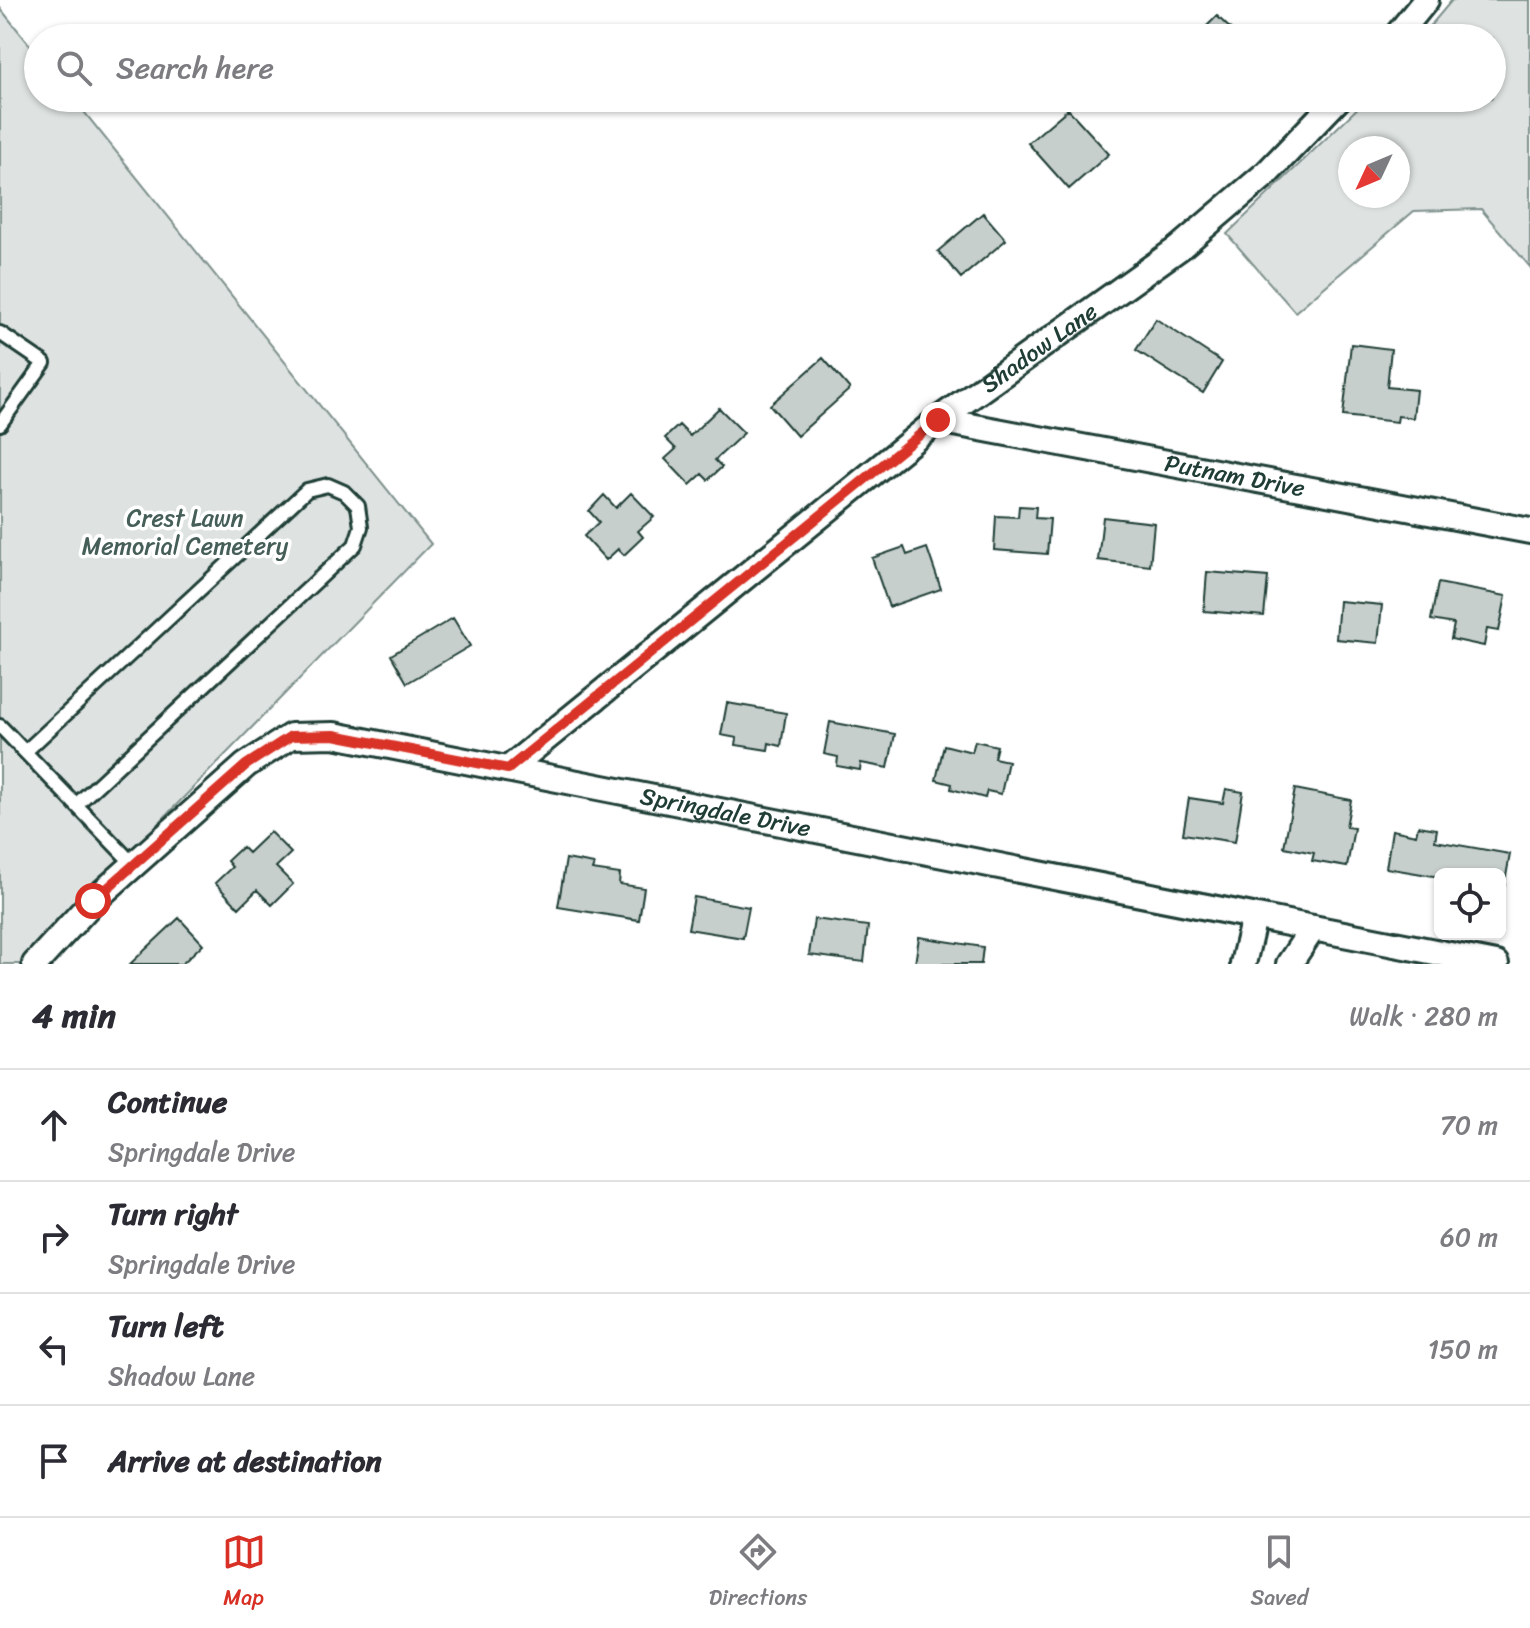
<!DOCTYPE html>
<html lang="en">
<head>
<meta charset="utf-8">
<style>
	body { margin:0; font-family:Sriracha,sans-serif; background:#f2f2f3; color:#2b2b33 }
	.controls { position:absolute; right:24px; bottom:24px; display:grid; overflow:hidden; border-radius:12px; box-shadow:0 2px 6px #0004 }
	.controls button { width:72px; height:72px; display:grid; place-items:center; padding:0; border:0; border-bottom:2px solid #e1e1e2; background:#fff; color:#2b2b33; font:40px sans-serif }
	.compass { position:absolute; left:1338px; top:136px; width:72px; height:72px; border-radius:50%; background:#fff; box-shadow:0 2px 6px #0004; rotate:226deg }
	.stop { position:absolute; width:24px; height:24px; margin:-18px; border:6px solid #d93025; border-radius:50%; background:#fff }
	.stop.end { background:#d93025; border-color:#fff; box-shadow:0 2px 8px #0008 }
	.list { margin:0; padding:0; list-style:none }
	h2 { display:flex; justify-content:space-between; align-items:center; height:104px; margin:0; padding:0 32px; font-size:34px }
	h2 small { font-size:26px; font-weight:400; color:#7c7c81 }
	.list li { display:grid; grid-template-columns:52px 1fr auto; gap:24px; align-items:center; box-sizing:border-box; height:112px; padding:0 32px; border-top:2px solid #e1e1e2 }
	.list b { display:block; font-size:30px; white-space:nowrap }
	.list p { margin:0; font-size:26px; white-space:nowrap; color:#7c7c81 }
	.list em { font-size:26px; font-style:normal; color:#7c7c81 }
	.icon { flex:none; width:44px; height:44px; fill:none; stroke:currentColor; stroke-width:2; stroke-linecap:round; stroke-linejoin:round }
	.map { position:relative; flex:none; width:1530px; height:964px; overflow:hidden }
	.search { position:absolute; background:#fff; box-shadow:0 2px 6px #0004; left:24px; right:24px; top:24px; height:88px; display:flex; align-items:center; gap:20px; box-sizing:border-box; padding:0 28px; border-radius:44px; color:#7c7c81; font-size:30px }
	.sheet { height:552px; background:#fff }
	nav { display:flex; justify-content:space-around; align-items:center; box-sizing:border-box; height:112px; border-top:2px solid #e1e1e2; background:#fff; font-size:22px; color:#7c7c81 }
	nav a { display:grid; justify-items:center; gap:4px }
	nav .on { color:#d93025 }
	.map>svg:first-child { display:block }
</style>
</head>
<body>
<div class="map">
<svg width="1530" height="964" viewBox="0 0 1530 964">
	<rect width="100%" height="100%" fill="#fff"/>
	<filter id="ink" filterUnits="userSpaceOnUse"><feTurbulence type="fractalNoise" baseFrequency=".0125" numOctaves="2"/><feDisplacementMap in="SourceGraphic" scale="16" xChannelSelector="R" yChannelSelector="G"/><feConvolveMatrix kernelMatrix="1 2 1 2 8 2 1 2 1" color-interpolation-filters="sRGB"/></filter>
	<g filter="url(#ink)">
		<!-- green -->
		<path fill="#dee3e2" stroke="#7e908b" stroke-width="2" fill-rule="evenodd" d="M1452,0H1530V267L1481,209L1414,211L1295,312L1227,234L1368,98H1492V38H1420ZM1350,148H1398V196H1350Z
			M0,8L38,55V98H73L431,544L21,964H0Z"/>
		<!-- building -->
		<path fill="#c7cfcc" stroke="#1f3d34" stroke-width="2" d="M1217,16L1240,38H1195Z
			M1068,109L1109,154L1069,189L1028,143Z
			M983,213L1006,240L961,278L938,251Z
			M1156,319L1222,362L1203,393L1136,350Z
			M1351,344L1391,349L1387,387L1416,390L1413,418L1398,416L1397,422L1343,416Z
			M823,358L850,389L797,436L770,405Z
			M719,408L744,433L715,460L722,467L708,480L702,474L690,485L665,459L676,449L665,438L679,425L690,436Z
			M631,493L654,517L638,531L643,537L624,555L618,549L606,560L584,536L599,522L589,511L604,495L616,508Z
			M1019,506L1036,507L1035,518L1050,519L1047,554L994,550L996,516L1018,517Z
			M1103,517L1154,523L1150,566L1098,560Z
			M904,547L907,555L927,548L941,589L889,607L872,558Z
			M1207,572L1268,577L1264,616L1204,611Z
			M1438,583L1506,596L1499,631L1487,629L1484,646L1451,639L1454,624L1431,620Z
			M1339,601L1382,605L1378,643L1336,639Z
			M453,618L470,646L407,683L391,655Z
			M727,703L786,713L781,746L769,743L768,750L736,745L737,738L721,735Z
			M830,722L895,734L888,768L861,763L860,770L837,766L838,757L824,754Z
			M975,741L997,746L994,758L1008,761L1001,794L987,791L985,798L951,789L952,784L936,780L944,745L972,752Z
			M1226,789L1243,792L1235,842L1183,834L1189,798L1223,803Z
			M1295,789L1351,800L1346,827L1354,828L1347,867L1312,861L1314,853L1284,847Z
			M1418,826L1437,829L1435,841L1510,854L1504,888L1500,887V874H1440V877L1386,868L1392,830L1416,835Z
			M270,832L291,853L276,867L293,884L272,905L257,890L239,908L215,883L232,867L227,861L242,847L248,853Z
			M566,859L594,864L592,870L620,874L619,884L644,888L639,920L558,907Z
			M694,897L749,907L743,938L688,929Z
			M179,918L203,944L182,964H130Z
			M814,919L868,926L864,962L809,955Z
			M919,937L983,947L981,964H915Z"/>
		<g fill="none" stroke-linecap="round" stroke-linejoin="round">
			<defs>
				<path id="service" d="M0,333L44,363L0,424
					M0,726L134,865
					M26,751L307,490L328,485L344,492L358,506L361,527L355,545L76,805"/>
				<g id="minor">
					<path d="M1395,38L1426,0"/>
					<path id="s1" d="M938,420L1530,531"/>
					<path id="s2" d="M508,769L938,420L1179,248L1267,173L1339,98"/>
					<path id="s3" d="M35,964L93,901L246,765L291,736L334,735L1496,964"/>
					<path d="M1243,964L1254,917"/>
					<path d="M1289,964L1313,928"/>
				</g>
			</defs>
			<!-- service casing -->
			<use href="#service" stroke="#1f3d34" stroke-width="18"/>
			<!-- minor casing -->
			<use href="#minor" stroke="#1f3d34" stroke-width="30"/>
			<!-- service -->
			<use href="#service" stroke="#fff" stroke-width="12"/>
			<!-- minor -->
			<use href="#minor" stroke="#fff" stroke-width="24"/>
		</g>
	</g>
	<g fill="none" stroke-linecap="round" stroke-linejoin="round" filter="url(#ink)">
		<!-- route -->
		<path stroke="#d93025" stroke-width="10" d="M93,901L246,765L291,736L334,735L508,769L938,420"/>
	</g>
	<g text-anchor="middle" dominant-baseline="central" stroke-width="7" stroke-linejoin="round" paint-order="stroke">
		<!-- street labels -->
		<g font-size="24" fill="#1f3d34" stroke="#fff">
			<text stroke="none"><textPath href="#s2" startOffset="678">Shadow Lane</textPath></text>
			<text stroke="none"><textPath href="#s1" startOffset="302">Putnam Drive</textPath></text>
			<text stroke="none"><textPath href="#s3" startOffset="786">Springdale Drive</textPath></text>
		</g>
		<!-- park labels -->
		<g font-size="24" fill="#455e57" stroke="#fff">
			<text x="185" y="518">Crest Lawn<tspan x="185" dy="28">Memorial Cemetery</tspan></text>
		</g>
	</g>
</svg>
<div class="controls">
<button><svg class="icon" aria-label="locate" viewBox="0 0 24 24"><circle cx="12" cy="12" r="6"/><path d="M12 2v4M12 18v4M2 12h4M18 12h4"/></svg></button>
</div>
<svg class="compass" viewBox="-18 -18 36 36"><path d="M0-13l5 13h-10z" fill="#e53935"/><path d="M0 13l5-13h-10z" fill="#7c7c81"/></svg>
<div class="stop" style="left:93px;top:901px"></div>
<div class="stop end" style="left:938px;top:420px"></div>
<div class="search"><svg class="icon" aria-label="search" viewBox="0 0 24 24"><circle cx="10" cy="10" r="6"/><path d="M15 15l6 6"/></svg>Search here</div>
</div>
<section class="sheet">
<h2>4 min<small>Walk · 280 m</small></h2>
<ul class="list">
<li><svg class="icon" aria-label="ahead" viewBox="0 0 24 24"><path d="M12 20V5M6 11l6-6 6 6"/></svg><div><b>Continue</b><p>Springdale Drive</p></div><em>70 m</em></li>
<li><svg class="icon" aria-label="right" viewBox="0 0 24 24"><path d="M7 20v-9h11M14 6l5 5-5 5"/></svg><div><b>Turn right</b><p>Springdale Drive</p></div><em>60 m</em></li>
<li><svg class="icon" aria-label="left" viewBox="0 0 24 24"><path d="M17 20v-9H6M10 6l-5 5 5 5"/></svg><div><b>Turn left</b><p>Shadow Lane</p></div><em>150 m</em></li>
<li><svg class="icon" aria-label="arrive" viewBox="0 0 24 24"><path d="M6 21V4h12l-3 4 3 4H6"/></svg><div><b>Arrive at destination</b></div></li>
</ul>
</section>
<nav>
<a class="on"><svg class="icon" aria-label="map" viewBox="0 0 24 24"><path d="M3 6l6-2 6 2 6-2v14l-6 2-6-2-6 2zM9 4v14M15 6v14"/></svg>Map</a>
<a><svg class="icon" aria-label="directions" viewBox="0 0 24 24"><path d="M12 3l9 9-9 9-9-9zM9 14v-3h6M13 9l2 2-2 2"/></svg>Directions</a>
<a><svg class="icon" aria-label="saved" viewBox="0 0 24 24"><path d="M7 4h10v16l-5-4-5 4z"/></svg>Saved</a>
</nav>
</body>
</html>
